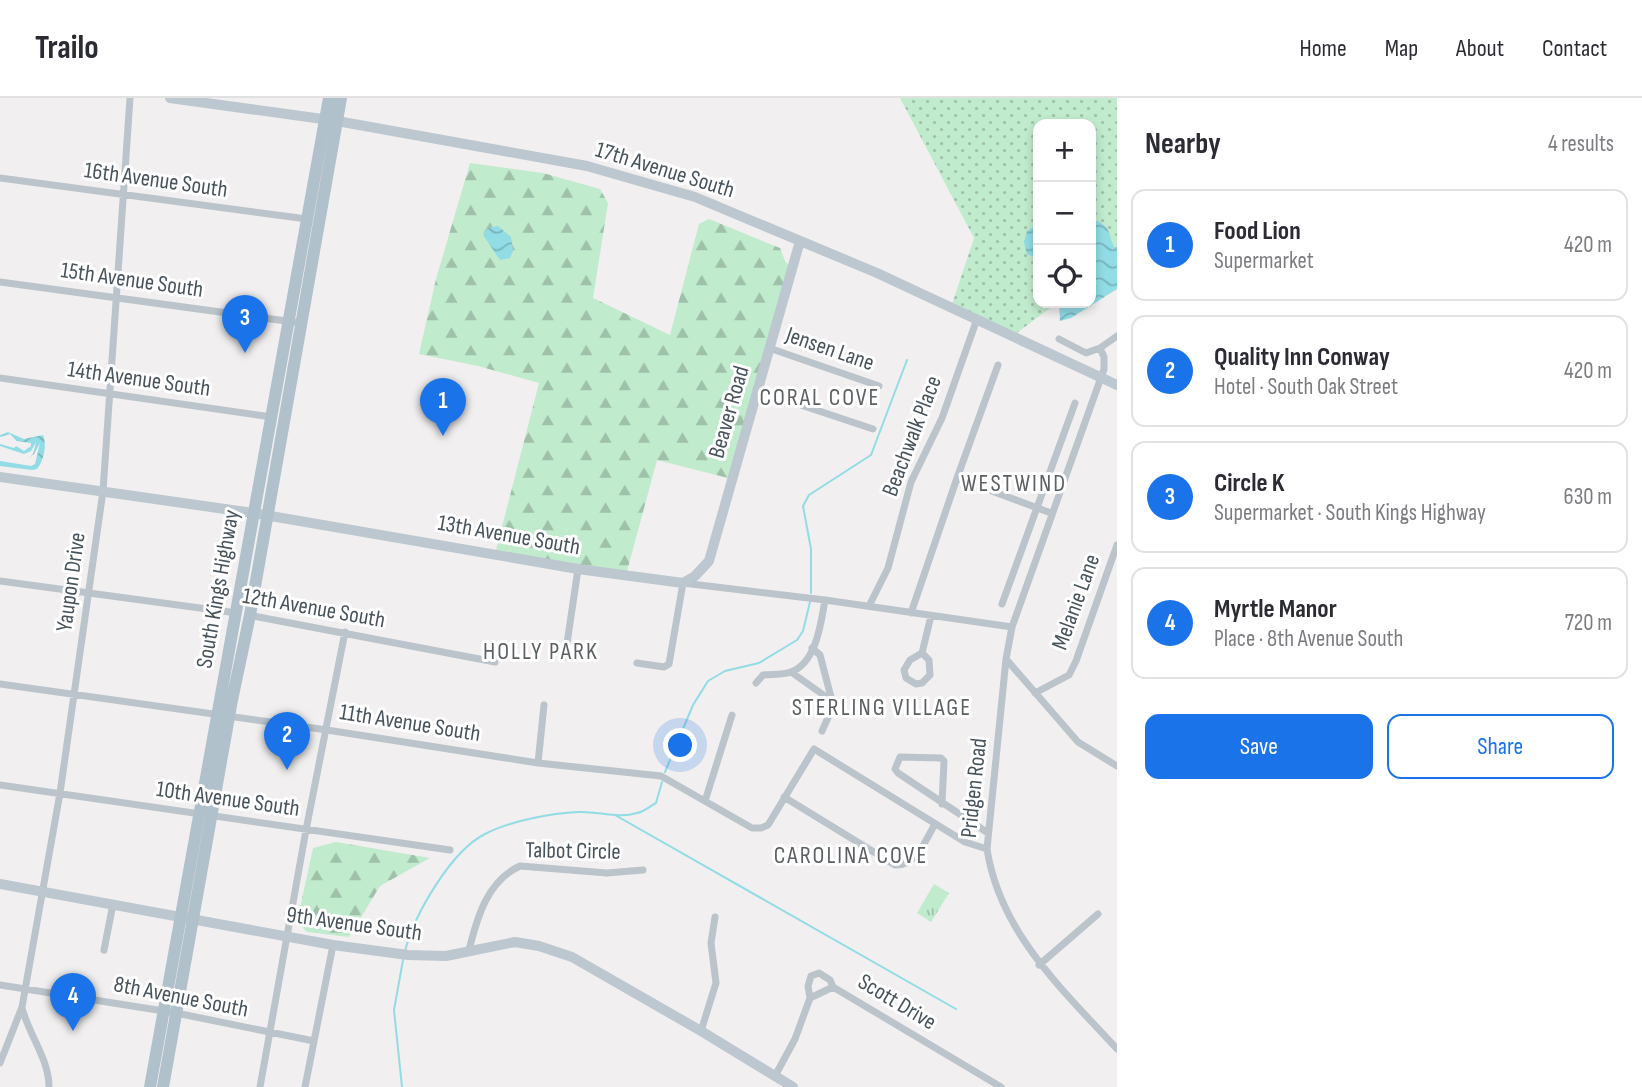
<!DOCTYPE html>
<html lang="en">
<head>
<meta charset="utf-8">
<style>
	body { margin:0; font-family:"Sofia Sans Condensed",sans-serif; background:#f7f7f7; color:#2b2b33 }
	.controls { position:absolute; right:21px; top:21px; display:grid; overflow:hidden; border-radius:14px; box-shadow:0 4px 10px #0003 }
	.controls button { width:63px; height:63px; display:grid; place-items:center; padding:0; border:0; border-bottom:2px solid #e1e1e2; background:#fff; color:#2b2b33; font:35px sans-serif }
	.you { position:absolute; left:681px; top:648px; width:24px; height:24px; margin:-18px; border:5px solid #fff; border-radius:50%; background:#1a73e8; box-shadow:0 0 0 10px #1a73e833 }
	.badge { display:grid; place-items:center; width:46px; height:46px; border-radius:50%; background:#1a73e8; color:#fff; font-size:23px; font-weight:700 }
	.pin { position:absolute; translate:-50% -58px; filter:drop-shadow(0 2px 4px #0008) }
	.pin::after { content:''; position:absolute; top:37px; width:24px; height:21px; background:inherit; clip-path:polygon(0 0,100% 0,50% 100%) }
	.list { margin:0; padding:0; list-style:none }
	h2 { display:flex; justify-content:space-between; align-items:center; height:91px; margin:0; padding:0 28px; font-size:30px }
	h2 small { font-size:23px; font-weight:400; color:#7c7c81 }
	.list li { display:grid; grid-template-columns:46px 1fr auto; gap:21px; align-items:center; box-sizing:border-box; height:112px; margin:0 14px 14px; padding:0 14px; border:2px solid #e1e1e2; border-radius:14px }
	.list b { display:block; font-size:26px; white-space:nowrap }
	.list p { margin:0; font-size:23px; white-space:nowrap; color:#7c7c81 }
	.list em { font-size:23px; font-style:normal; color:#7c7c81 }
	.actions { display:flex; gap:14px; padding:21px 28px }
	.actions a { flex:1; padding:16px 0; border:2px solid #1a73e8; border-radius:14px; text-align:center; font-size:24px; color:#1a73e8 }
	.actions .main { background:#1a73e8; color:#fff }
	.icon { flex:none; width:38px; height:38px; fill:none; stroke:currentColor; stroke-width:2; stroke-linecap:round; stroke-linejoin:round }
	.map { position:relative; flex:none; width:1117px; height:989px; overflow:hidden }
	header { display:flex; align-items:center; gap:42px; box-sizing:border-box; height:98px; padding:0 35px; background:#fff; border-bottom:2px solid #e1e1e2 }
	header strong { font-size:33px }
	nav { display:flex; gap:38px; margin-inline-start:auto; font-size:24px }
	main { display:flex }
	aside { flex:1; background:#fff }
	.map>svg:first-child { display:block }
</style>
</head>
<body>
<header>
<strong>Trailo</strong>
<nav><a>Home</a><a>Map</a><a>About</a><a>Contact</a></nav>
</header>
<main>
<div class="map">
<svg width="1117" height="989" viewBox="0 0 1117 989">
	<defs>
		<pattern id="grass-dots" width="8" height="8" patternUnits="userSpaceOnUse" patternTransform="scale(1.75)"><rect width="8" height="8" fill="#c1ebcd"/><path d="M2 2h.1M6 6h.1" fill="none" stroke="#9fc1a9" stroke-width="1.8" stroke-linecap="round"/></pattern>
		<pattern id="forest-firs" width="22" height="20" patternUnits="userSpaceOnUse" patternTransform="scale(1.75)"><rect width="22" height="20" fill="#c1ebcd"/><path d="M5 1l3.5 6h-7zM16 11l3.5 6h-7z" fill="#9fc1a9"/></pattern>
		<pattern id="park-tufts" width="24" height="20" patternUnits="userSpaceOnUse" patternTransform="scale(1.75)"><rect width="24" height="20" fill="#c1ebcd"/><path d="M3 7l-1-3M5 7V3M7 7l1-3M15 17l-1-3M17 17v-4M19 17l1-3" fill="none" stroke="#9fc1a9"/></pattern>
		<pattern id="water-waves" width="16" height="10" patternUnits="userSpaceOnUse" patternTransform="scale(1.75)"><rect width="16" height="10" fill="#91dce5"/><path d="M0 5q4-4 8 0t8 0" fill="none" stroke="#78b5bd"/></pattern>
	</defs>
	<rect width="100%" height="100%" fill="#f1efef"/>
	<!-- grass -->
	<path fill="url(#grass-dots)" d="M900,0H1117V159L1091,179V26H1038V205H1057L1014,237L951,209L974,140Z"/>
	<!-- forest -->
	<path fill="url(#forest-firs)" d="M470,65L543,75L600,91L608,105L593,200L670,237L699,126L709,121L780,150L785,163L792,171L732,381L657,362L626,477L495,456L539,285L478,268L419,256L436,181Z
		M336,744L430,760L380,788L349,839L307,834L297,824L313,750Z"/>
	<!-- park -->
	<path fill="url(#park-tufts)" d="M934,786L949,795L931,824L917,815Z"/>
	<!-- water -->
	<path fill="url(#water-waves)" d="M1091,123H1098C1114,132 1107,141 1117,152V191L1071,220L1060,223L1059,205H1091Z
		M1037,127L1038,129V160L1027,156L1024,144L1027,133Z
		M498,128L511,139L513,153L510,160L500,162L483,137L488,130Z
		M8,334L24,341L43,337C47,346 44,363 37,371L32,372L0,368V363L31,368L35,366L40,345L34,356L29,360L33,356L36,344L31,353L24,356L0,348V346L14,350L16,348L24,353L31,348V345L17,343L10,336L0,339V337Z"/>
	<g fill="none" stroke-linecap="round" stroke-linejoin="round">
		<!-- stream -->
		<path stroke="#91dce5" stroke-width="2" d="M811,495V451L803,408L809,397L871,357L907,262
			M665,674L693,607L708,583L725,573L759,565L797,542L803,533L810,504
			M615,717L956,911
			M405,853C414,817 451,753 485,736C510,723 551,715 579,714C598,713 618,721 637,715C644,714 650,708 656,705L662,684
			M402,989L394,912L403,862"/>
		<!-- street -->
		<path stroke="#bbc4cb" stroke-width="7" d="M0,80L307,121
			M0,184L301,225
			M1059,241L1086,255L1100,250L1117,238
			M769,250L879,288
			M1100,250L1104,259V271L1012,529L1006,561L987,751C1000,835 1062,891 1117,951
			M0,280L272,319
			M756,292L873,331
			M957,380L998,267
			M0,483L237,515
			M1002,506L1075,305
			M869,508L888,470L911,384L942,320L977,221
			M911,515L957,380L1051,415
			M248,517L495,564
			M922,555L929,562L930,577L922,585L916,586L906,580L904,572L910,562L922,555L931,518
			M565,559L578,471
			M1006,561L1078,644L1117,668
			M637,565L664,569L669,566L683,485L825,502L1012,529
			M791,574L832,603L820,557L812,550
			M756,585L763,577C772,576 783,577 791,574C817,564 821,524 825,502
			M0,586L327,632L538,665L661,678L752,730H761L768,727L814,651L965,744L987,751
			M1035,595L1069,577L1076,563L1117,447
			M822,633L832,611V603
			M538,665L544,607
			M0,687L450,752
			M784,699L895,767C916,769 926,741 935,726
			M705,703L732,617
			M942,706L944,663L941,660L900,659L895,671L898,675L988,735
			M104,852L113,806
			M469,852C477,820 487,783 520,768L607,775L643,772
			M1039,867L1098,816
			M0,887L176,915L314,943
			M810,900L808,888L811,878L819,875L830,882L833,889
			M22,910C29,937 49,961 49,989
			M701,933L716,885L711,845L715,819
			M0,965L22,909L25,892L60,695L103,393L130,0
			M775,978L795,941L810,900L833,889L1001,989
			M260,989L306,732L345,534
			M305,989L333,847"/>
		<!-- secondary -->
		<path stroke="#bcc7cf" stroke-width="10" d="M170,0L337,23L587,68L695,99L877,175L1117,287
			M0,379L253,415L578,471L683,485L695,478L709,463L800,143
			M0,786L333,847L408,857L446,858L515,844L539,848L572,859L701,933L793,989"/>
		<!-- primary -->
		<path stroke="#b1c1cb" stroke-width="12" d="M150,989L329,0
			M163,989L232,602L250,517L341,0"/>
	</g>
	<g text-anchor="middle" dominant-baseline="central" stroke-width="6" stroke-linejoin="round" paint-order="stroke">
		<!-- street labels -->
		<g font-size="23" fill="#48545b" stroke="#fff">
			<text transform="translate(665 72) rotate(17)">17th Avenue South</text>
			<text transform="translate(156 82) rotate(8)">16th Avenue South</text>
			<text transform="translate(132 182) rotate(8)">15th Avenue South</text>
			<text transform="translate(830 251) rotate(19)">Jensen Lane</text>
			<text transform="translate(139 281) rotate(8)">14th Avenue South</text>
			<text transform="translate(729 314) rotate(-74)">Beaver Road</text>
			<text transform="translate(912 338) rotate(-69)">Beachwalk Place</text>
			<text transform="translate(509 437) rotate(10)">13th Avenue South</text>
			<text transform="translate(71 484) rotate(-82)">Yaupon Drive</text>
			<text transform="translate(218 491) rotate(-80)">South Kings Highway</text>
			<text transform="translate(1076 504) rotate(-70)">Melanie Lane</text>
			<text transform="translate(314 510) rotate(10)">12th Avenue South</text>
			<text transform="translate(410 625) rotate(9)">11th Avenue South</text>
			<text transform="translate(974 690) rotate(-84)">Pridgen Road</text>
			<text transform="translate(228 701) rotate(8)">10th Avenue South</text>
			<text transform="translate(573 753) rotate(1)">Talbot Circle</text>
			<text transform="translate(354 826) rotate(8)">9th Avenue South</text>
			<text transform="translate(181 899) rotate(11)">8th Avenue South</text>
			<text transform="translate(897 904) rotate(31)">Scott Drive</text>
		</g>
		<!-- neighbourhood labels -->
		<g font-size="24" letter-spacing="2" fill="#5c6063" stroke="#fff">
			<text x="820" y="299">CORAL COVE</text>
			<text x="1014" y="385">WESTWIND</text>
			<text x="541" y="553">HOLLY PARK</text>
			<text x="882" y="609">STERLING VILLAGE</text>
			<text x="851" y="757">CAROLINA COVE</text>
		</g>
	</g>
</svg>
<div class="controls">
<button>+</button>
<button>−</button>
<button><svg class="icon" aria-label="locate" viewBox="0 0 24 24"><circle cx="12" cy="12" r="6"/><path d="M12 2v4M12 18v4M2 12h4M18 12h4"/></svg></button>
</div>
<div class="you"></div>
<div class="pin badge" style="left:443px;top:338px">1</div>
<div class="pin badge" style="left:287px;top:672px">2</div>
<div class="pin badge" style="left:245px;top:255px">3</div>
<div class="pin badge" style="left:73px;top:933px">4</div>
</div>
<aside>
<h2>Nearby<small>4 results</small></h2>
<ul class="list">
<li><span class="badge">1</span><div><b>Food Lion</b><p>Supermarket</p></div><em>420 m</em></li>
<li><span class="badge">2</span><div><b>Quality Inn Conway</b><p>Hotel · South Oak Street</p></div><em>420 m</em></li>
<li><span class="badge">3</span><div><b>Circle K</b><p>Supermarket · South Kings Highway</p></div><em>630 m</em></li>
<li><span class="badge">4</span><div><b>Myrtle Manor</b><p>Place · 8th Avenue South</p></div><em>720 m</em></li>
</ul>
<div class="actions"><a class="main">Save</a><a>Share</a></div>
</aside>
</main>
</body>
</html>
